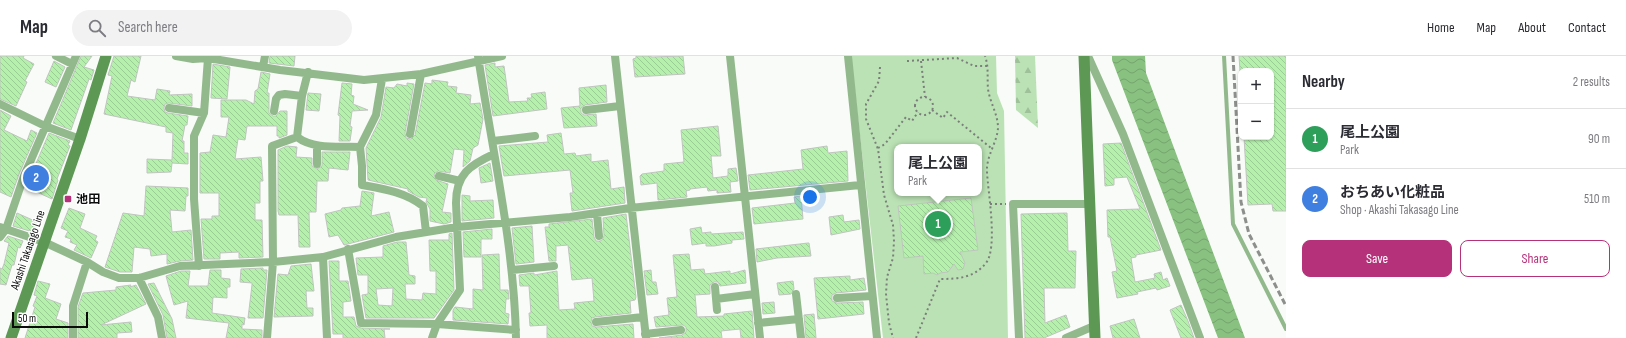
<!DOCTYPE html>
<html lang="en">
<head>
<meta charset="utf-8">
<style>
	body { margin:0; font-family:"Sofia Sans Condensed","Noto Sans JP",sans-serif; background:#f2f2f3; color:#2b2b33 }
	.controls { position:absolute; right:12px; top:12px; display:grid; overflow:hidden; border-radius:8px; box-shadow:0 1px 3px #0004 }
	.controls button { width:36px; height:36px; display:grid; place-items:center; padding:0; border:0; border-bottom:1px solid #e1e1e2; background:#fff; color:#2b2b33; font:20px sans-serif }
	.scale { position:absolute; left:12px; bottom:10px; width:76px; box-sizing:border-box; padding-left:4px; border:2px solid #0b0c0b; border-top:0; font-size:11px; line-height:14px; white-space:nowrap; color:#0b0c0b; -webkit-text-stroke:3px #fff; paint-order:stroke }
	.you { position:absolute; left:810px; top:141px; width:14px; height:14px; margin:-10px; border:3px solid #fff; border-radius:50%; background:#1a73e8; box-shadow:0 0 0 6px #1a73e833 }
	.badge { display:grid; place-items:center; width:26px; height:26px; border-radius:50%; background:#b5327a; color:#fff; font-size:13px; font-weight:700 }
	.pin { position:absolute; translate:-50% -50%; border:2px solid #fff; box-shadow:0 1px 4px #0006 }
	.popup { position:absolute; left:894px; top:88px; width:88px; height:52px; box-sizing:border-box; display:grid; place-content:center; border-radius:8px; background:#fff; filter:drop-shadow(0 1px 3px #0005); font-size:13px; white-space:nowrap; color:#7c7c81 }
	.popup b { font-size:15px; color:#2b2b33 }
	.popup::after { content:''; position:absolute; left:50%; top:100%; margin-left:-8px; border:8px solid transparent; border-top-color:#fff }
	.list { margin:0; padding:0; list-style:none }
	h2 { display:flex; justify-content:space-between; align-items:center; height:52px; margin:0; padding:0 16px; font-size:17px }
	h2 small { font-size:13px; font-weight:400; color:#7c7c81 }
	.list li { display:grid; grid-template-columns:26px 1fr auto; gap:12px; align-items:center; box-sizing:border-box; height:60px; padding:0 16px; border-top:1px solid #e1e1e2 }
	.list b { display:block; font-size:15px; white-space:nowrap }
	.list p { margin:0; font-size:13px; white-space:nowrap; color:#7c7c81 }
	.list em { font-size:13px; font-style:normal; color:#7c7c81 }
	.actions { display:flex; gap:8px; padding:12px 16px }
	.actions a { flex:1; padding:9px 0; border:1px solid #b5327a; border-radius:8px; text-align:center; font-size:14px; color:#b5327a }
	.actions .main { background:#b5327a; color:#fff }
	.icon { flex:none; width:22px; height:22px; fill:none; stroke:currentColor; stroke-width:2; stroke-linecap:round; stroke-linejoin:round }
	.map { position:relative; flex:none; width:1286px; height:282px; overflow:hidden }
	header { display:flex; align-items:center; gap:24px; box-sizing:border-box; height:56px; padding:0 20px; background:#fff; border-bottom:1px solid #e1e1e2 }
	header strong { font-size:19px }
	nav { display:flex; gap:22px; margin-inline-start:auto; font-size:14px }
	.search { width:280px; height:36px; background:#f2f2f3; display:flex; align-items:center; gap:10px; box-sizing:border-box; padding:0 14px; border-radius:22px; color:#7c7c81; font-size:15px }
	main { display:flex }
	aside { flex:1; background:#fff }
	.map>svg:first-child { display:block }
</style>
</head>
<body>
<header>
<strong>Map</strong>
<div class="search"><svg class="icon" aria-label="search" viewBox="0 0 24 24"><circle cx="10" cy="10" r="6"/><path d="M15 15l6 6"/></svg>Search here</div>
<nav><a>Home</a><a>Map</a><a>About</a><a>Contact</a></nav>
</header>
<main>
<div class="map">
<svg width="1286" height="282" viewBox="0 0 1286 282">
	<defs>
		<pattern id="forest-firs" width="22" height="20" patternUnits="userSpaceOnUse"><rect width="22" height="20" fill="#bbe2b5"/><path d="M5 1l3.5 6h-7zM16 11l3.5 6h-7z" fill="#9fc19a"/></pattern>
		<pattern id="water-waves" width="16" height="10" patternUnits="userSpaceOnUse"><rect width="16" height="10" fill="#88c180"/><path d="M0 5q4-4 8 0t8 0" fill="none" stroke="#74a56d"/></pattern>
		<pattern id="building-back-hatch" width="6" height="6" patternUnits="userSpaceOnUse"><rect width="6" height="6" fill="#b5f1ad"/><path d="M-1 5l2 2M0 0l6 6M5-1l2 2" fill="none" stroke="#9acd94"/></pattern>
	</defs>
	<rect width="100%" height="100%" fill="#f8fbf7"/>
	<!-- forest -->
	<path fill="url(#forest-firs)" d="M1015,0H1035L1038,72L1016,54Z"/>
	<!-- green -->
	<path fill="#bbe2b5" fill-rule="evenodd" d="M851,0H996L997,37L1004,55L1008,282H883ZM897,91H979V137H897Z"/>
	<!-- water -->
	<path fill="url(#water-waves)" d="M1112,0H1145L1146,17L1245,282H1218L1112,4Z"/>
	<!-- building -->
	<path fill="url(#building-back-hatch)" stroke="#c1c4c0" fill-rule="evenodd" d="M0,0H24L23,2L34,8L25,25L27,26L16,50L0,43Z
		M81,0H92L84,11L94,14L91,24L89,23L71,74L53,67Z
		M114,0H141L135,26L131,24L127,40L155,44L157,33L170,35L169,39L192,38V50L169,47L165,48L164,52L165,56L168,57L188,60L187,69H185L182,85H184V97H188V108L172,107L171,116L147,117V103L172,104L173,77L166,76V71L104,58L112,20L108,19Z
		M270,0H295L294,10L269,7Z
		M636,0H651V1L683,0L685,18L635,21L633,3L636,2Z
		M1239,0H1286V155H1273L1272,148L1248,149L1244,81H1271V15H1240Z
		M54,5L65,11L56,31L45,26Z
		M495,7V11L504,10L509,46L528,45L527,42H532L531,38L545,36L547,53L493,60L485,9Z
		M213,8L230,11L227,43L211,42Z
		M261,16L270,18L267,37H269V57L273,60H276L280,55H287V79L279,82V80H277V70H247L245,84L238,83L235,103L261,101L263,125H260V147H255V164H262L263,201L239,202V196L220,197V203H204L201,163H212V160H219V137H200V97L210,96L213,79L226,81L229,61H221V44H246L254,48L255,35L258,33Z
		M432,24L448,26L447,30L457,31L456,37L471,39L470,48L480,47L483,63L478,89L473,92L470,105L463,111L464,94L454,93L450,117L438,115L434,118L436,124L448,128L442,156L451,157V166L444,168L430,165V153L426,146L427,142L419,141L408,135V133L368,124L366,92L381,61L386,31L394,32L397,28L407,30V27L414,28L405,77L406,82L411,83L415,79L425,27L432,28Z
		M342,27L352,28L351,39L354,40L353,48L368,54L352,55L350,70L352,71L350,85H339L340,60L338,59Z
		M606,29L607,46L585,49L581,52V57L584,59L596,58L597,70L564,72L561,52L580,50L579,32Z
		M308,37L321,38L319,55L306,54Z
		M0,54L11,60L4,74L27,85L31,74L37,77L19,118L11,141L0,136Z
		M718,70L721,100H711L713,122L728,120V113L736,112L738,125L730,126L731,136L717,137V134L708,135L707,131L690,133V134L686,135L687,141L658,144L657,127L641,129L640,120L642,118L664,115V108L684,106L681,74Z
		M49,77L70,85L68,89L70,90L57,123L58,124L52,143L26,131Z
		M561,77L564,98L575,97L576,100L591,98V106L608,104L611,133L624,131L625,147L572,155L570,137H573L570,114L504,120L499,90L548,86L547,79Z
		M1121,87L1161,194L1136,199V201L1131,202L1135,226L1155,222L1154,218L1161,216L1163,224L1167,222L1170,230L1157,234L1156,232L1137,236L1138,238L1117,242L1112,216L1117,215L1110,181H1108L1107,154L1140,153L1127,121L1114,122V129L1105,130L1103,88Z
		M287,90L297,91L296,101L312,102V110L317,113L322,110V96H350L348,114L329,112L328,125H317L316,156H309L310,191H299L298,159H279L278,155V94Z
		M827,90L828,97L847,95L848,125L750,134L748,119L803,113L801,94Z
		M490,107L493,125L481,127L479,112Z
		M146,130L188,132V140H186L185,155L170,154L172,176L191,174L193,204L180,205L167,208V198L151,200L150,193L134,191L132,216H120L105,211L123,157L144,160Z
		M362,135L374,137L371,160L389,156L394,176L344,189L338,179L329,181L325,158L341,154L342,152L360,150Z
		M462,139L470,140V145L493,144L494,162L462,165Z
		M801,140L803,163L754,168L752,152L795,147L794,141Z
		M971,142L978,194L960,196L965,207L963,213L958,214L954,208L948,216L940,217L937,219L933,217L924,218L923,200L904,202L898,150Z
		M69,152L85,158L80,172L97,180L95,184L98,186L91,202L74,194L77,189L70,186L71,183L65,181L68,175L61,172Z
		M17,157L37,166L33,176L13,170Z
		M1067,157L1068,195H1076L1075,232H1044L1045,267L1066,259L1070,271L1044,282H1025L1021,158Z
		M626,158L636,241L635,244L630,245L631,257L595,261L592,262L591,266L592,270L596,271L633,268L634,282H547V269L530,270L529,257H531L529,230H520L519,219L534,217V219L557,215L559,254L575,253L574,247L594,245L592,222L572,224L568,189L556,190V205H549L545,171H549V168L592,163L594,181L596,185H600L602,184L604,180L603,162Z
		M843,159L844,166L859,164L860,173L831,179L829,161Z
		M532,170L534,206L516,208L512,172Z
		M701,171L702,177L711,176V178L743,176L744,183L732,184V187L714,190H706V187L692,189L690,173Z
		M492,173V183H481V201H464L463,176Z
		M452,177L454,234L434,262H366L362,239L368,238V219H358L356,202L383,201V190L397,186H406L409,219L415,220V228H405L406,243L422,244L423,237L436,238V215H430L429,184H449V178ZM393,232L392,250L378,249L376,233Z
		M8,180L23,185L20,192L18,191L14,209H12L6,229L0,228V212L2,213L4,208L9,187L4,185Z
		M808,187H809L811,200L777,202L757,206L756,193Z
		M499,198L500,234H508L509,243H506L505,257L509,258L508,268L453,264V254L455,251L473,253V233L483,234L482,199Z
		M689,198L691,214L704,213L705,218L730,215V218L745,214L746,227L720,230L718,226H714L710,229V238L695,239L697,261L724,260V258L752,255L754,282H741L740,273L721,275L722,282H659L682,279L686,276V271L683,269L656,271L654,261L669,259L667,242L677,241L673,199Z
		M329,205H339V225H348L351,245L343,246V261H354L356,270L361,272L390,273H384L385,282H343V278H333Z
		M311,208L314,235H306L307,252H313V260L274,261L278,218L288,219L291,210Z
		M263,212V214H267L263,262H248L252,229V227L240,226L241,213Z
		M210,214H221V222L230,223V231H227V242L213,241L212,257L245,262L244,269L242,268V273L262,274V282H226L229,267L186,262L188,245L174,249L166,220L181,215H190L188,230H208Z
		M651,214L652,226H656L658,238L647,239L644,215Z
		M850,220V224L864,222L866,234L836,237L832,239V245L837,247L863,246L864,258L818,263L814,222Z
		M38,225L50,228L45,242L61,248L56,263L68,267V282H25L35,251L33,250L37,240L34,239Z
		M793,225L794,233L791,238L779,239L777,227Z
		M154,227L172,263L176,282H167L163,259L148,228Z
		M131,229L130,231L136,229L146,248L101,269L131,266L132,276L117,277V282H78V251L83,237L116,234V231Z
		M774,246L775,257L763,258L762,247Z
		M1181,249L1188,265L1194,282H1181L1170,254Z
		M814,258L816,282H806L804,259Z
		M1134,263L1140,282H1113L1110,270Z"/>
	<g fill="none" stroke-linecap="round" stroke-linejoin="round">
		<!-- path -->
		<path stroke="#7c7e7b" stroke-width="2" stroke-dasharray="2 3" stroke-linecap="butt" d="M907,5L957,2L974,10H987
			M921,5L925,41
			M880,11L879,25L866,48V63L878,93L884,139L893,169L894,185L893,202L887,221L886,238L889,267L893,282
			M915 50a9 9 0 1 1 18 0a9 9 0 1 1-18 0Z
			M932,54L943,62L947,56L991,92
			M878,92L885,88L906,61L912,65L918,56
			M990,148H1006
			M916,282L940,223C958,223 974,222 986,207C998,192 988,136 987,116C986,100 997,87 998,72C998,58 990,47 988,33C987,22 989,11 985,0"/>
		<!-- lane -->
		<path stroke="#92b98c" stroke-width="4" d="M1224,0L1233,168L1286,273"/>
		<!-- street -->
		<path stroke="#92b98c" stroke-width="8" d="M56,0L72,8
			M176,0L193,3L208,2L280,14L364,24L421,18L502,0
			M478,0C492,94 514,187 516,282
			M615,0L646,282
			M730,0L760,282
			M848,0L877,282
			M1088,0L1123,78L1200,282
			M263,11L265,0
			M382,23L376,59L360,91L362,110V129C384,133 405,136 423,150L426,176
			M0,48L45,70L80,83
			M169,52L204,57
			M586,54L620,50
			M274,55L276,43L279,39L285,38L302,40
			M410,78L421,18
			M297,81C314,94 340,90 360,91
			M493,85L535,80
			M317,90V108
			M439,120L460,125
			M597,158L599,180
			M0,171L44,186L87,206L103,216L119,222H139L180,210L273,206L323,201L396,181L457,171L570,161L630,152L860,129
			M0,181L6,173L24,120L76,0
			M348,193L361,267L437,268L516,274
			M323,201L327,282
			M199,210L194,143V80L204,57L208,2
			M512,214L554,210
			M139,222L158,261L162,282
			M715,231L717,254
			M796,238L801,282
			M837,242L872,240
			M716,243L755,238
			M596,266L643,261
			M758,267L799,263
			M645,278L681,274
			M73,282V250L87,206
			M267,282L273,206L272,90L297,81L302,40L308,16
			M432,282L437,268L460,234L456,147C456,118 470,109 494,98
			M1019,282L1013,148H1088
			M1066,282L1094,270"/>
		<!-- secondary -->
		<path stroke="#5d9855" stroke-width="11" d="M1084,0L1095,282
			M11,282L80,83L106,0"/>
		<!-- rail -->
		<path stroke="#8d8f8c" stroke-width="3" stroke-dasharray="6 3" stroke-linecap="butt" d="M1233,0L1241,146L1249,178L1286,250"/>
	</g>
	<!-- markers -->
	<rect fill="#b5327a" stroke="#fff" stroke-width="1.5" x="64" y="139" width="8" height="8" rx="2"/>
	<g text-anchor="middle" dominant-baseline="central" stroke-width="3" stroke-linejoin="round" paint-order="stroke">
		<!-- poi labels -->
		<g font-size="12" font-weight="bold" fill="#0b0c0b" stroke="#fff" text-anchor="start">
			<text x="76" y="143">池田</text>
		</g>
		<!-- street labels -->
		<g font-size="12" fill="#0b0c0b" stroke="#fff">
			<text transform="translate(28 194) rotate(-71)">Akashi Takasago Line</text>
		</g>
	</g>
</svg>
<div class="controls">
<button>+</button>
<button>−</button>
</div>
<div class="scale">50 m</div>
<div class="you"></div>
<div class="pin badge" style="left:938px;top:168px;background:#2e9e5b">1</div>
<div class="popup"><b>尾上公園</b>Park</div>
<div class="pin badge" style="left:36px;top:122px;background:#3f7fe0">2</div>
</div>
<aside>
<h2>Nearby<small>2 results</small></h2>
<ul class="list">
<li><span class="badge" style="background:#2e9e5b">1</span><div><b>尾上公園</b><p>Park</p></div><em>90 m</em></li>
<li><span class="badge" style="background:#3f7fe0">2</span><div><b>おちあい化粧品</b><p>Shop · Akashi Takasago Line</p></div><em>510 m</em></li>
</ul>
<div class="actions"><a class="main">Save</a><a>Share</a></div>
</aside>
</main>
</body>
</html>
